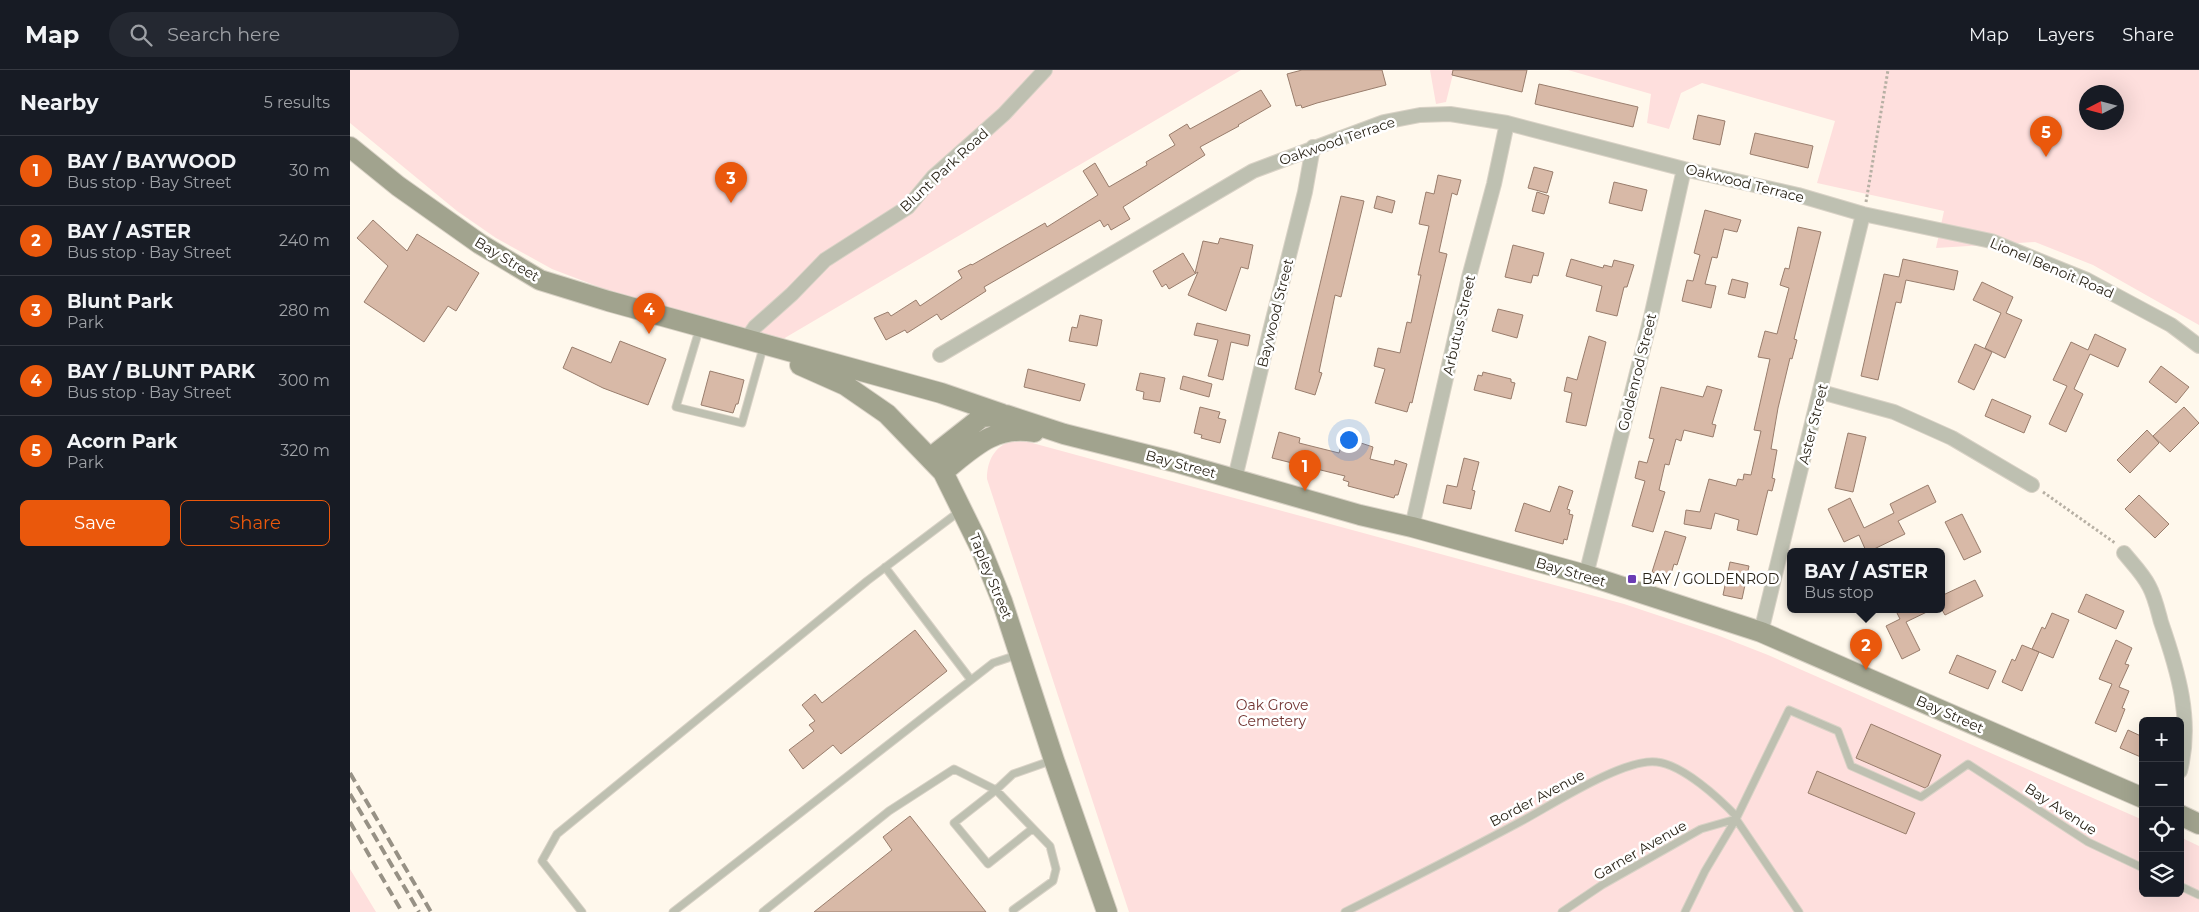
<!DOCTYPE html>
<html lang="en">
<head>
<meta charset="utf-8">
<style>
	body { margin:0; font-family:Montserrat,sans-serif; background:#242831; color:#f1f3f6 }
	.controls { position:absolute; right:15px; bottom:15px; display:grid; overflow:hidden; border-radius:8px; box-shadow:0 5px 20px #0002 }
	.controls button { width:45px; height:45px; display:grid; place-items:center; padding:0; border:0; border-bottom:1px solid #363941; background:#171b24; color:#f1f3f6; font:25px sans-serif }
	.compass { position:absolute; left:1729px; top:15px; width:45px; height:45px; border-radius:50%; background:#171b24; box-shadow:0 5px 20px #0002; rotate:264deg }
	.you { position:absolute; left:998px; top:369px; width:18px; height:18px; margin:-12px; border:4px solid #fff; border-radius:50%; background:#1a73e8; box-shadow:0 0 0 8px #1a73e833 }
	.badge { display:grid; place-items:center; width:32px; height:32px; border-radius:50%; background:#ea580c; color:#fff; font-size:16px; font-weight:700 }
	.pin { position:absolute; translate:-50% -41px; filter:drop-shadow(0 1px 2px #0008) }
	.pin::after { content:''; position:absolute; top:26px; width:18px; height:15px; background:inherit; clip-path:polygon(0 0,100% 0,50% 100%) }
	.popup { position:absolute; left:1437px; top:478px; width:158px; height:65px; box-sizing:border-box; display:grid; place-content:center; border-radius:8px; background:#171b24; filter:drop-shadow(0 1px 4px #0005); font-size:16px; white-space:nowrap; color:#9ea1a6 }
	.popup b { font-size:19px; color:#f1f3f6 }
	.popup::after { content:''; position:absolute; left:50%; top:100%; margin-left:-10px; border:10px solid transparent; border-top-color:#171b24 }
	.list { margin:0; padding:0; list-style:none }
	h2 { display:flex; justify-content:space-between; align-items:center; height:65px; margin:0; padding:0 20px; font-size:21px }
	h2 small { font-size:16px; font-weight:400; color:#9ea1a6 }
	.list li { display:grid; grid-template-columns:32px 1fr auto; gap:15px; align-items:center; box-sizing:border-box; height:70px; padding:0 20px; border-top:1px solid #363941 }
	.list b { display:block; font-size:19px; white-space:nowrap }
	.list p { margin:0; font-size:16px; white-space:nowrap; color:#9ea1a6 }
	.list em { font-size:16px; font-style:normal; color:#9ea1a6 }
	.actions { display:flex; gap:10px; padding:15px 20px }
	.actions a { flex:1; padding:11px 0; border:1px solid #ea580c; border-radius:8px; text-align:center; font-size:18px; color:#ea580c }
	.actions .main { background:#ea580c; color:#fff }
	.icon { flex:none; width:28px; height:28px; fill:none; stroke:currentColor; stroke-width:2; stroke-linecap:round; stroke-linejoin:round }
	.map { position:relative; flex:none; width:1849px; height:842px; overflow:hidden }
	header { display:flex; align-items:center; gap:30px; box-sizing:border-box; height:70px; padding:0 25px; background:#171b24; border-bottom:1px solid #363941 }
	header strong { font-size:24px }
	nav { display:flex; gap:28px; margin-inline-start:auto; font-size:18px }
	.search { width:350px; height:45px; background:#242831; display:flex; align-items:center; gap:12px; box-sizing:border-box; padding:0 18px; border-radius:28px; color:#9ea1a6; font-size:19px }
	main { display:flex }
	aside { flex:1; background:#171b24 }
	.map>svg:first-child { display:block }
</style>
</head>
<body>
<header>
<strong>Map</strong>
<div class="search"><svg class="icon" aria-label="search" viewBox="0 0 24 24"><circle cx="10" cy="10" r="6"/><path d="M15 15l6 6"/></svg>Search here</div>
<nav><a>Map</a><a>Layers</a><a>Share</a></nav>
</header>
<main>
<aside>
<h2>Nearby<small>5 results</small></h2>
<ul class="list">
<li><span class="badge">1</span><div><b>BAY / BAYWOOD</b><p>Bus stop · Bay Street</p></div><em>30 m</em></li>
<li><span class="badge">2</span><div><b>BAY / ASTER</b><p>Bus stop · Bay Street</p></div><em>240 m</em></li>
<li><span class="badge">3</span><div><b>Blunt Park</b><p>Park</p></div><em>280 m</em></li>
<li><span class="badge">4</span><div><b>BAY / BLUNT PARK</b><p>Bus stop · Bay Street</p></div><em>300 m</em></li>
<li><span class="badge">5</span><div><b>Acorn Park</b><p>Park</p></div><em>320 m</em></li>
</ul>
<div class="actions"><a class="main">Save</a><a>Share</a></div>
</aside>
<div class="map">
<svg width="1849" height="842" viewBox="0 0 1849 842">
	<rect width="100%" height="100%" fill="#fff8ec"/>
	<!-- green -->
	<path fill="#fedfdd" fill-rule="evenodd" d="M0,0H891L433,269L265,223L202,199L146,168L107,141L0,53Z
		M1080,0H1104L1096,32L1086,34Z
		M1218,0H1849V255L1743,195L1685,172L1586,178L1594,141L1467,113L1485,51L1352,13L1331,23L1319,59L1297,53L1301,24ZM1736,22H1766V52H1736Z
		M661,371H675L1274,534L1367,565L1418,585L1793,750V823H1830V767L1849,776V842H779L637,409C637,391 644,377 661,371Z
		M0,799L26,842H0Z"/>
	<!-- building -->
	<path fill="#d8b9a7" stroke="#997d6c" d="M952,0H1032L1036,15L967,33L952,38L951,35L946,36L937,4Z
		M1103,0H1177L1172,22L1102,5Z
		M1189,14L1288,37L1283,57L1185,34Z
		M911,20L921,36L888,55L889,56L850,77L855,85L773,137L780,149L761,160L758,154L754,157L750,150L634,217L636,221L591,250L587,244L557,263L555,260L536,270L524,248L538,242L541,246L566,230L570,236L612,208L608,201L621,194L622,195L695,153L697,157L748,125L733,101L745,93L759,117L797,95L796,92L825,75L819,65L837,54L840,59Z
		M1348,45L1375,51L1370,75L1343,69Z
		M1405,63L1463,76L1458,98L1400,84Z
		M1184,97L1203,102L1197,123L1178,118Z
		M1088,105L1111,110L1107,125L1102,123L1089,182L1097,184L1062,333L1060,332L1057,342L1025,333L1035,299L1024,296L1028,278L1050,283L1057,252L1061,253L1071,205H1068L1079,156L1069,154L1076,122L1084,124Z
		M1264,112L1297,120L1292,141L1259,133Z
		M1187,122L1199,126L1194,144L1182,141Z
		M991,126L1014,131L991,227L985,225L969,302L972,303L965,325L945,319Z
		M1027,126L1045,131L1042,143L1024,138Z
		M1355,140L1391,150L1387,162L1374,159L1367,188L1362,187L1355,214L1366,216L1361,238L1332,231L1337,210L1343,211L1350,185L1344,183Z
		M23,150L57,181L67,164L129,203L106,241L98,236L74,272L14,232L38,196L7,168Z
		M1448,157L1471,162L1444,269L1447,270L1442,289L1440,288L1428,338L1421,379L1427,380L1422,408L1425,409L1422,421L1418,420L1407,465L1387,460L1389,450L1365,443L1361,459L1334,454L1336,440L1350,442L1359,409L1386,416L1388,409L1393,410L1394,404L1401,405L1411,361L1404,360L1420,289L1408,287L1415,261L1427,264L1439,218L1430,215L1435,198L1439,199Z
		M870,168L903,175L898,199L891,197L876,241L838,225L848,202L819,219L816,214L812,217L803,201L833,183L845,203L853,171L868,174Z
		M1163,175L1194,183L1188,206L1183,205L1181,213L1155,207Z
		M1221,189L1253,198L1254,195L1262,197L1264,190L1284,195L1277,217H1274L1267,246L1246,241L1252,216L1216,206Z
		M1553,189L1608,201L1604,220L1556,210L1551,233L1546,232L1542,249L1528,310L1511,306L1534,204L1549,207Z
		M1382,209L1398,213L1395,228L1378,224Z
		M1632,212L1663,227L1656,243L1672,250L1655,288L1635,278L1651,243L1623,230Z
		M1148,239L1173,245L1167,268L1142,261Z
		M730,245L752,250L747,276L719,271L722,257L727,258Z
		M847,253L900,265L898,276L881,272L873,310L858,306L868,270L844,265Z
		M1745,264L1776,279L1768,297L1740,284L1724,319L1733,324L1716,362L1699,354L1717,316L1703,310L1721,272L1738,280Z
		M1239,266L1256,272L1236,356L1216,352L1222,323L1214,321L1217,307L1227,310Z
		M270,271L316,289L298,335L253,318L213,298L222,277L261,293Z
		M1625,274L1642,282L1624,320L1608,312Z
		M1811,296L1839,317L1826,333L1799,312Z
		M678,299L735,314L730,331L674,317Z
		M360,301L394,310L388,334H386L383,343L351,335Z
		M1133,302L1161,309V312L1165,313L1161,329L1124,320L1128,305L1132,306Z
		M790,303L815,308L810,332L793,329L794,322L786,320Z
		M833,306L862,314L859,327L830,319Z
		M1357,316L1372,320L1362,354L1366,355L1363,367L1334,360L1331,371L1326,369L1319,395L1315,394L1309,420L1315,422L1303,462L1282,456L1295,411L1285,408L1289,391L1297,393L1304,369L1299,368L1311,317L1353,327Z
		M1642,329L1681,346L1674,363L1635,346Z
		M850,337L870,342L868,348L876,350L870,373L851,368L852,365L844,363Z
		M1834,337L1849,353L1820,382L1803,366Z
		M996,359L1008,363L1005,371L1023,377L1020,389L1044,395L1045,390L1057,394L1048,425H1045L1044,428L998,416L999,412L993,410L995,406L922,388L929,362L950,368L949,373L989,383Z
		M1797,360L1809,373L1780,403L1767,390Z
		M1498,363L1516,367L1503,422L1485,418Z
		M1114,388L1129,392L1122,420L1125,421L1121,439L1093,433L1097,415L1107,417Z
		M1578,415L1586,432L1548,451L1555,464L1520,481H1516L1509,465L1494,472L1478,439L1500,428L1514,458L1544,443L1540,434Z
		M1209,416L1223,421L1217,439L1220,440L1219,444L1223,445L1217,470L1214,469L1213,474L1165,461L1174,433L1200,442Z
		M1789,425L1819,454L1805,468L1775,439Z
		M1612,444L1631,482L1614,490L1595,452Z
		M1315,461L1336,467L1327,495L1324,494L1320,507L1302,502Z
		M1380,492L1399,496L1392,529L1373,525Z
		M1625,510L1633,526L1595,545L1591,538V526Z
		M1736,524L1774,541L1766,559L1728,542Z
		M1545,539H1583L1556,552L1570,580L1552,589L1536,556L1550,549Z
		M1702,543L1719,550L1703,588L1682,579L1692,557L1695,559Z
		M565,560L597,601L491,684L483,675L453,699L439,680L464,661L459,655L465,651L452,635L465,624L472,633Z
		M1766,570L1782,578L1775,594L1779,595L1769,617L1779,621L1772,638L1775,639L1766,662L1745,653L1762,614L1749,609Z
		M1672,575L1689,582L1672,621L1652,612L1662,589L1665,591Z
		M1607,585L1646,601L1638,619L1599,603Z
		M1521,654L1591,685L1578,716L1575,718L1506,688Z
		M1778,660L1793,667V688L1770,678Z
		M1467,701L1565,743L1556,764L1458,723Z
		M560,746L636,842H464L542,780L533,767Z"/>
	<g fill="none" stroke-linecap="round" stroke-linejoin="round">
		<defs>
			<path id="lane" d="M350,257L326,337L392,353L413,278
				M535,497L621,610
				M1386,749L1449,842
				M682,759L638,794L604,753L646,720L663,704L703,690
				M1830,816L1849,825
				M232,842L192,791L207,764L517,511L610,441
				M323,842L643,593L667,585
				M413,842L539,741L604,699L646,720L700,776L706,799L703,811L663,840
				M995,842C1053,813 1112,783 1170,752C1200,736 1275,687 1307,692C1333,695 1369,728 1387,747
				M1212,842L1252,815L1351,759L1386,749
				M1335,842L1355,801L1386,749L1439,640L1488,661L1501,696L1571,727L1618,694L1738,772L1793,798"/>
			<path id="street" d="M396,270L405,257L442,224L475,190L558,137L583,107L654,44L695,0
				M590,285L903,101L1034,52L1070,45L1100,44L1157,53L1334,99L1448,125L1513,144L1641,171L1737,210L1821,255L1849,276
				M1471,322L1544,342L1602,368L1682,415
				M885,408L920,261L955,122L963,77
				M1062,457L1119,207L1144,114L1157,53
				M1774,483C1782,493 1793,504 1799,516C1805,527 1808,541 1811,552C1828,601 1843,650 1830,701
				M1236,505L1301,247L1334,99
				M1411,562L1513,144"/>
			<path id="secondary" d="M0,77L48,116L130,174L190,210L258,231L591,323L652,344
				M450,295L495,315L537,344L593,402L631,479L652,531L704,690L757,842
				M580,388L632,347L656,345L714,364L825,392L1010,445L1062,457L1236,505L1411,562L1793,728
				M593,402C623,378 644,355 684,362
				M1830,745L1849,754"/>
		</defs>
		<!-- lane casing -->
		<use href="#lane" stroke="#d9d2c6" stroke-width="9"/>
		<!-- street casing -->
		<use href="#street" stroke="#d9d2c6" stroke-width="16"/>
		<!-- secondary casing -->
		<use href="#secondary" stroke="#d9d2c6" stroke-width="22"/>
		<!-- path -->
		<path stroke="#b7b0a4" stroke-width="3" stroke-dasharray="2.5 2.5" stroke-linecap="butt" d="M1516,132L1538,0
			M1693,422L1765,473"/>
		<!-- lane -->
		<use href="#lane" stroke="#bec0b1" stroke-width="7"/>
		<!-- street -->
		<use href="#street" stroke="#bec0b1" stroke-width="14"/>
		<!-- secondary -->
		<use href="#secondary" stroke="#a1a38e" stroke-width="20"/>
		<!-- rail -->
		<path stroke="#979185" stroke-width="4" stroke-dasharray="10 5" stroke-linecap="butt" d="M0,703L81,842
			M0,724L69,842
			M0,752L52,842"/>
	</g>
	<!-- markers -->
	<rect fill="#6b3cb4" stroke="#fff" stroke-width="2" x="1277" y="504" width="10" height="10" rx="2.5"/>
	<g text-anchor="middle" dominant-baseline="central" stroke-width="5" stroke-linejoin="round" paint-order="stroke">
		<!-- street labels -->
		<g font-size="14" fill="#2a2418" stroke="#fff">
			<text transform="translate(987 71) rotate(-19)">Oakwood Terrace</text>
			<text transform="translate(594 100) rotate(-43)">Blunt Park Road</text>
			<text transform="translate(1395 113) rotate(14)">Oakwood Terrace</text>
			<text transform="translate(157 189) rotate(31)">Bay Street</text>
			<text transform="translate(1702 198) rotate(23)">Lionel Benoit Road</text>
			<text transform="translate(925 243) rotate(-76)">Baywood Street</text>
			<text transform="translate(1109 255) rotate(-77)">Arbutus Street</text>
			<text transform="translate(1287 302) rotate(-76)">Goldenrod Street</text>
			<text transform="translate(1463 354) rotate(-76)">Aster Street</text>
			<text transform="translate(831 394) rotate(15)">Bay Street</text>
			<text transform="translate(1221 502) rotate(16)">Bay Street</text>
			<text transform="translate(641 506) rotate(68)">Tapley Street</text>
			<text transform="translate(1600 644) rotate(24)">Bay Street</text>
			<text transform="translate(1187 728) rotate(-28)">Border Avenue</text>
			<text transform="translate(1711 739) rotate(33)">Bay Avenue</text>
			<text transform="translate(1290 780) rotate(-30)">Garner Avenue</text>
		</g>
		<!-- poi labels -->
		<g font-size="14" fill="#2a2418" stroke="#fff" text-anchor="start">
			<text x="1292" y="509">BAY / GOLDENROD</text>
		</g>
		<!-- park labels -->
		<g font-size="14" fill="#723532" stroke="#fff">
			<text x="922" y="635">Oak Grove<tspan x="922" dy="16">Cemetery</tspan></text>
		</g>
	</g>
</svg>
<div class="controls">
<button>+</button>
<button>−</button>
<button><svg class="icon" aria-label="locate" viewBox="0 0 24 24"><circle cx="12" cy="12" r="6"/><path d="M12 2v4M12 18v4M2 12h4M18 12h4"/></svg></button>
<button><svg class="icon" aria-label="layers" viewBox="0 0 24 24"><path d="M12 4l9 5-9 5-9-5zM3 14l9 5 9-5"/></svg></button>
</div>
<svg class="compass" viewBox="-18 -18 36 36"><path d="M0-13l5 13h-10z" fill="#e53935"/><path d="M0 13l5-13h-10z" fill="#9ea1a6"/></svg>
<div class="you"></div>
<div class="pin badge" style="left:955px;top:421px">1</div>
<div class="pin badge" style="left:1516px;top:600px">2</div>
<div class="popup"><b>BAY / ASTER</b>Bus stop</div>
<div class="pin badge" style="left:381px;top:133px">3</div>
<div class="pin badge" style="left:299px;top:264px">4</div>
<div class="pin badge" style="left:1696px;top:87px">5</div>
</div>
</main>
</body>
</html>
